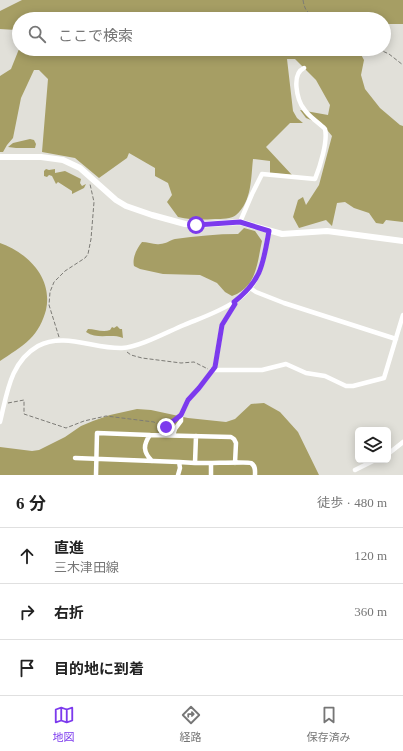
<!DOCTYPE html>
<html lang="ja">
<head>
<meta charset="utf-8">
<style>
	body { margin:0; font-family:"Times New Roman","Noto Sans JP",serif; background:#f2f2f2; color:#222 }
	.controls { position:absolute; right:12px; bottom:12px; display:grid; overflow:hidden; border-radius:6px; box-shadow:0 2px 10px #0003 }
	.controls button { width:36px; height:36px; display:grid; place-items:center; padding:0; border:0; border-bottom:1px solid #e0e0e0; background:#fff; color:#222; font:20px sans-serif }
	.stop { position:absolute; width:12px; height:12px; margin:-9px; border:3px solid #7c3aed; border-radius:50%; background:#fff }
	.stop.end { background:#7c3aed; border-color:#fff; box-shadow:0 1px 4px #0008 }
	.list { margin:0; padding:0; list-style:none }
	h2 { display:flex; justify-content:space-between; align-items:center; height:52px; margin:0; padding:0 16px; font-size:17px }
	h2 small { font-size:13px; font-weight:400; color:#767676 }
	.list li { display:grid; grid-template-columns:26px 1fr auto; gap:12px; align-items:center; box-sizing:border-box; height:56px; padding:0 16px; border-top:1px solid #e0e0e0 }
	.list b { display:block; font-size:15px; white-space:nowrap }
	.list p { margin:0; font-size:13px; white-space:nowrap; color:#767676 }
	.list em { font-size:13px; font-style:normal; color:#767676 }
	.icon { flex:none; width:22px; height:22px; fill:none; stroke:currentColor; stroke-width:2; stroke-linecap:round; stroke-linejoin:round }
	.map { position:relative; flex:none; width:403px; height:475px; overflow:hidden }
	.search { position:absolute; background:#fff; box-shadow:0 2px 10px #0003; left:12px; right:12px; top:12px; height:44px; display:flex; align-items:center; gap:10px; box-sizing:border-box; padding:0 14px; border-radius:22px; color:#767676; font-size:15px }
	.sheet { height:220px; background:#fff }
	nav { display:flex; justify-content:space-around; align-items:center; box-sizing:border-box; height:56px; border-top:1px solid #e0e0e0; background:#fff; font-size:11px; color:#767676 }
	nav a { display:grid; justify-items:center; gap:2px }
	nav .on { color:#7c3aed }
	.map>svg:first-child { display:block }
</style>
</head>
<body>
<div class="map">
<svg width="403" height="475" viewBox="0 0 403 475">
	<rect width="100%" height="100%" fill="#e1e0d9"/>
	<!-- forest -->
	<path fill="#a69e64" d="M22,0H403V24H384V19H19V37L16,30L0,29V11Z
		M19,49H358L364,60L361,75L365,89L380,108L400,125L403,126V222L386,220L383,224L376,223L369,213L354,208L345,202L337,203L332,226L326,220L299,228L293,217L298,200L303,197L306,205L319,185L332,136L323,125L306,118L300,110L328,115L330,105L316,80L295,59H287L293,111L297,118L303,123H290L266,147L292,175L270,173V161L253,159C251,177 252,202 236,215C232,219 221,219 215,219C200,220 192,220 178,217L167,202L172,195L168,183L155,176V168L129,153L127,158L99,178L75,158L42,152L48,79L39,70H34L21,98L13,138L7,145L3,152H0V76L11,69Z
		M0,243C28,253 53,278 46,310C43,321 38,331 30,339C21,348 10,354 0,361Z
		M264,403L280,412L298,432L319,475H0V447L32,451L39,450L65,437L81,426L93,421L110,415L137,409L151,410L188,418L226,422L235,419L251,404Z"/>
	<!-- water -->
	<path fill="#a69e65" d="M30,139L34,140L36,144L35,148H16L8,147L13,143Z
		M46,169L49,170L55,169V173L65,171L81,179L80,183L82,186L86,184L84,188L72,194V191L58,182L56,184L52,176L49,175L47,177L44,176V171Z
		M244,228L255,231L262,241C257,263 257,287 232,296L225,292L217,283L200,275L163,274L140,269L134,266C132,258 137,248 142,242C148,242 154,245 160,244C166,244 170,240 175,239C196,236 217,234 238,234Z
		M117,326L120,329H122L123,338C111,333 98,340 86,332L88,329C95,329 103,333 110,330L112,327L114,328Z"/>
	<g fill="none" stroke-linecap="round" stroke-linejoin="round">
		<!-- path -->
		<path stroke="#7c7b76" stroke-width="1" stroke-dasharray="4 2" stroke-linecap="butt" d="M303,0C306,18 313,13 326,19
			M378,49L389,54L403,65
			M59,337L49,305L50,292L54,282L65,271L85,258L88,254L91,239L94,202L90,184
			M127,352L131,355L142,358L181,363L194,362L208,369
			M8,403L24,400V414L66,428L84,421L106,416L154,422L163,428L166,427L177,418"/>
		<!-- minor -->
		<path stroke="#fff" stroke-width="4.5" d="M240,222L252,194L262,174L315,179C320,167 328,141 325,129C318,122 309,117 304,109C297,100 291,74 304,68
			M250,288L256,292L284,303L396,339
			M212,370H262L286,364L306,373L325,376L346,386H353L384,378L403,315
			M0,422C7,394 10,362 38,346C64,332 94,349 122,348C140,347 167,332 184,325C201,318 219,312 234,302C240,298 246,293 250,288C263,272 265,250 269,231
			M173,435L175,429L181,421V415L188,400L199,388L215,367L222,325L235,304L234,302
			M388,454L403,442
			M75,458L179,462L180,468L178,475
			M152,461C143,452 143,445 150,435L231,437L234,439L236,443L235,463
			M179,462L195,463L196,436
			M195,463H211
			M355,470L375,460
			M96,475L97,433L150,435
			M211,475V463C217,463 249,462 251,463C256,466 255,471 255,475"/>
		<!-- major -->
		<path stroke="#fff" stroke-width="6" d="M0,157H41L63,160L80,168L116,200L126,206L152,215L185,224L196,225L240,222L282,234L327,231L403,241"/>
	</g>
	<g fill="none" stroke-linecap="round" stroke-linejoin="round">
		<!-- route -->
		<path stroke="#7c3aed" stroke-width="5" d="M166,427L181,415L188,400L199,388L215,367L222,325L235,304L234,302C262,280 263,264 269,231L240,222L196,225"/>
	</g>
</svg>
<div class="controls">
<button><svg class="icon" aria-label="layers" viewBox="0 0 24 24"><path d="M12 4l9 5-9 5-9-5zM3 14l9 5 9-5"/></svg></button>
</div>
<div class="stop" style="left:196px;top:225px"></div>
<div class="stop end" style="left:166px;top:427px"></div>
<div class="search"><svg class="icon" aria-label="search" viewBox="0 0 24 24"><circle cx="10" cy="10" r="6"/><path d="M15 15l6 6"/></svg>ここで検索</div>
</div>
<section class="sheet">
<h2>6 分<small>徒歩 · 480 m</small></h2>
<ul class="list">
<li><svg class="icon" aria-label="ahead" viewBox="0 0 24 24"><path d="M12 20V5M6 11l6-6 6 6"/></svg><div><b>直進</b><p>三木津田線</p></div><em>120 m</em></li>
<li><svg class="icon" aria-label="right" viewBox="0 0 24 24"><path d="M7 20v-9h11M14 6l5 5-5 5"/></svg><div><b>右折</b></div><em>360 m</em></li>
<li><svg class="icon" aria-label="arrive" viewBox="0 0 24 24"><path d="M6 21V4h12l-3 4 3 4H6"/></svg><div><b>目的地に到着</b></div></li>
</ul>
</section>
<nav>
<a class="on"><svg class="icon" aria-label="map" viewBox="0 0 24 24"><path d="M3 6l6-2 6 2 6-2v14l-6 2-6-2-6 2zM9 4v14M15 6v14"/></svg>地図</a>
<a><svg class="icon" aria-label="directions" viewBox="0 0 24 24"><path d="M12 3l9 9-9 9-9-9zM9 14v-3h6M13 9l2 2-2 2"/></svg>経路</a>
<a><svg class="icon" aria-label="saved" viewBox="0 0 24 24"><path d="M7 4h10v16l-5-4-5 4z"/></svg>保存済み</a>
</nav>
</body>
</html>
